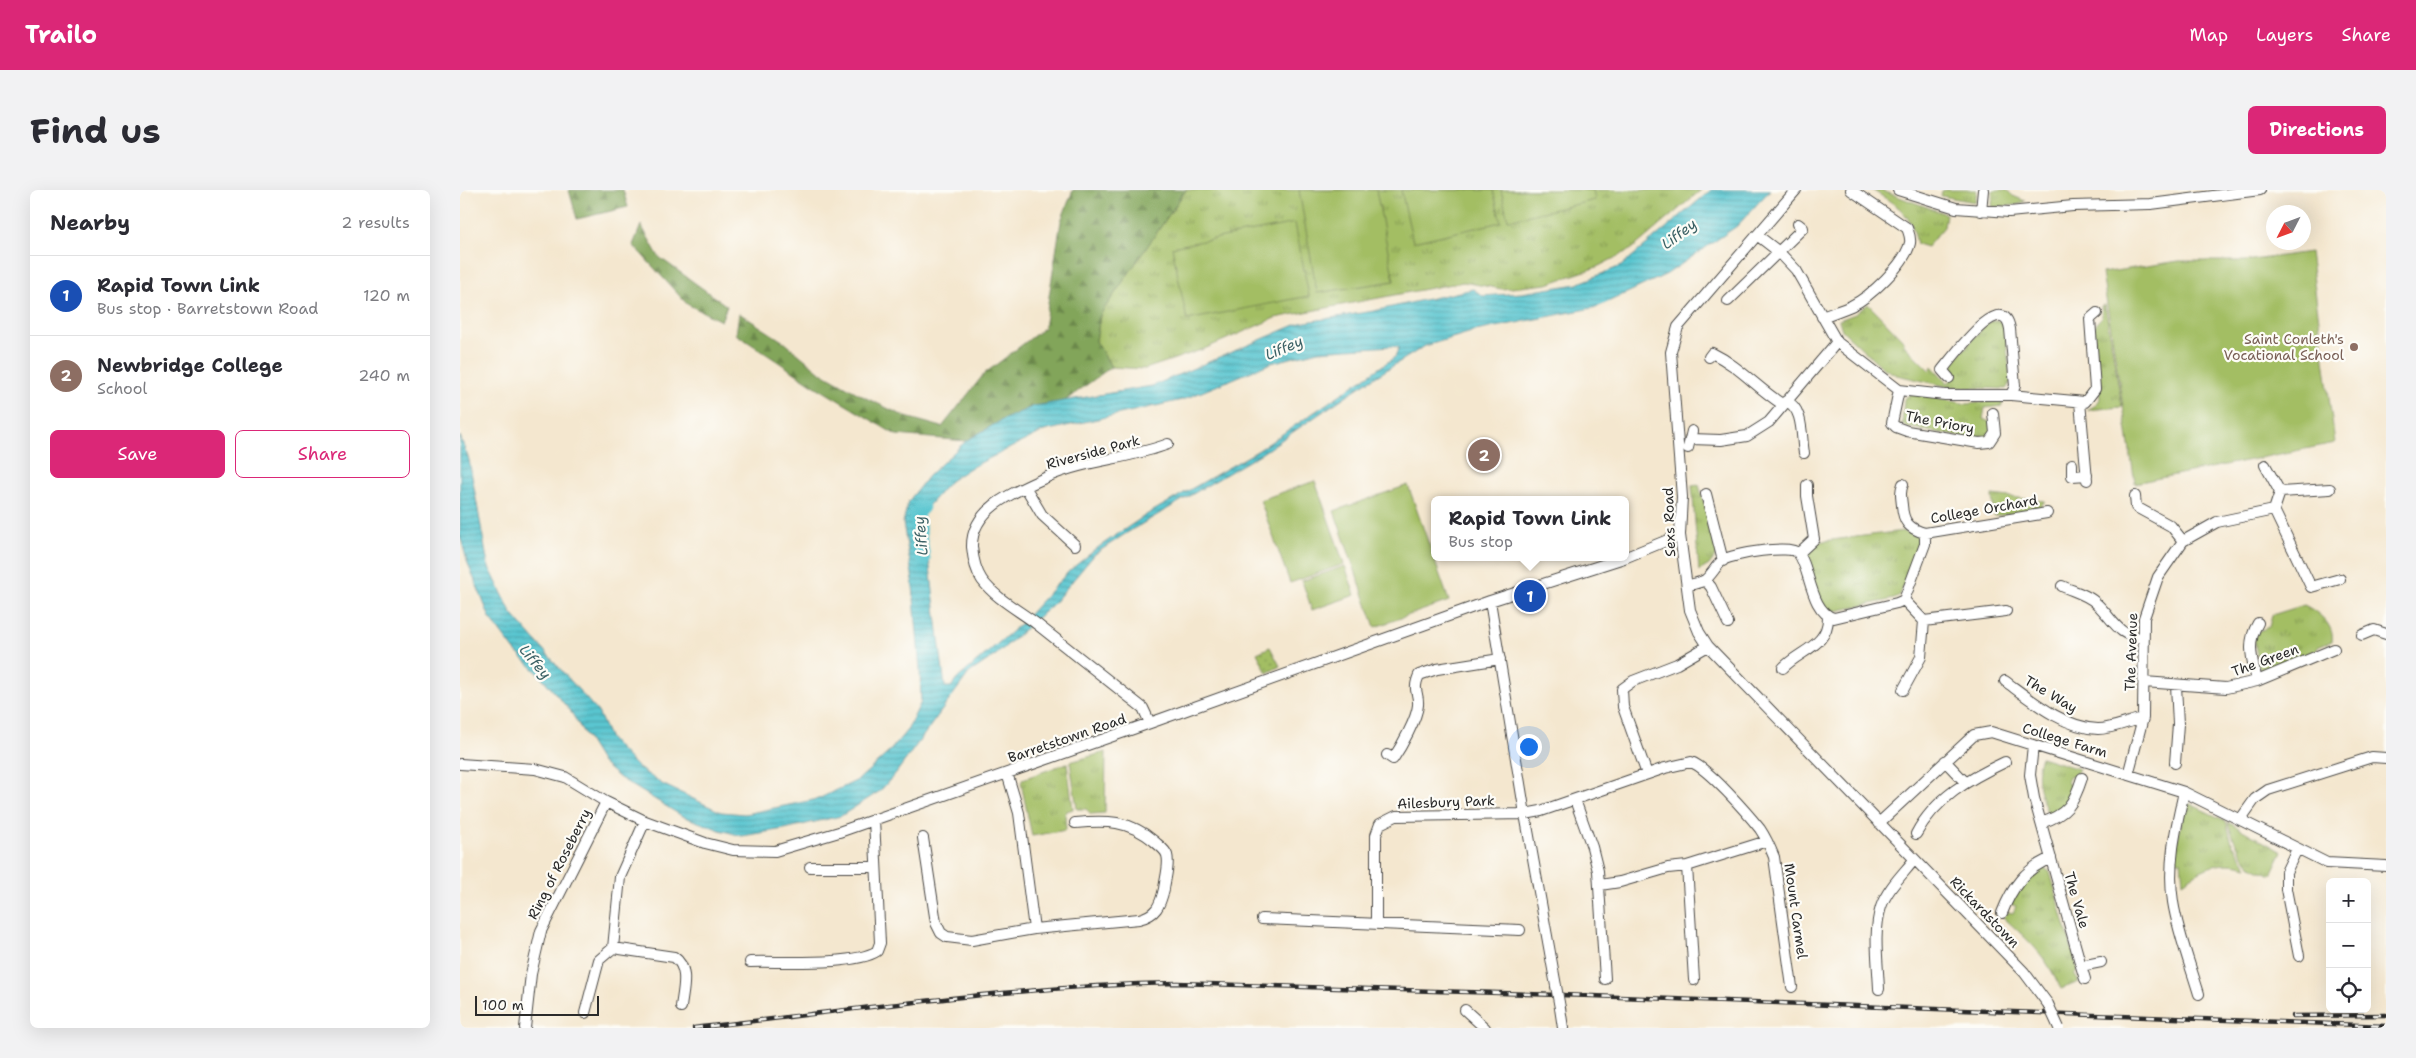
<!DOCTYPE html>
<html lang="en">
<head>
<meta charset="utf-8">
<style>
	body { margin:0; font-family:"Shantell Sans",sans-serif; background:#f2f2f3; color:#2b2b33 }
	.controls { position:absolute; right:15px; bottom:15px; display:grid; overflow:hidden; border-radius:8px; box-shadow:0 5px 20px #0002 }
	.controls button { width:45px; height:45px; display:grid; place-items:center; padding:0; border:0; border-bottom:1px solid #e1e1e2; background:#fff; color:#2b2b33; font:25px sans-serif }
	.compass { position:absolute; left:1806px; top:15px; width:45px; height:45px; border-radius:50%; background:#fff; box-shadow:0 5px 20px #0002; rotate:228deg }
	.scale { position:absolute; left:15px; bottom:12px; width:124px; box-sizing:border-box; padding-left:5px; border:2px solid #2b2b2b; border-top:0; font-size:14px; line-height:18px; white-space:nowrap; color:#2b2b2b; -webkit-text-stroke:4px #fdfcf7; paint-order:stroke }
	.you { position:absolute; left:1068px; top:556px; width:18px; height:18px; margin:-12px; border:4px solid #fff; border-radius:50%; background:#1a73e8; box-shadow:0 0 0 8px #1a73e833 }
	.badge { display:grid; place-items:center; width:32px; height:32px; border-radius:50%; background:#db2777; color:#fff; font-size:16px; font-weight:700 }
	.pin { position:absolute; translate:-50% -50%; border:2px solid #fff; box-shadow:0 1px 5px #0006 }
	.popup { position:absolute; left:971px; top:306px; width:198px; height:65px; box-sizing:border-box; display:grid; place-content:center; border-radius:8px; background:#fff; filter:drop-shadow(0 1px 4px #0005); font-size:16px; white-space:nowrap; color:#7c7c81 }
	.popup b { font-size:19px; color:#2b2b33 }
	.popup::after { content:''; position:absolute; left:50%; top:100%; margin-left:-10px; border:10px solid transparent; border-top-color:#fff }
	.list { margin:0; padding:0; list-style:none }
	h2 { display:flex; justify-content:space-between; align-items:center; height:65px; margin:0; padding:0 20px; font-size:21px }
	h2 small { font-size:16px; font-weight:400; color:#7c7c81 }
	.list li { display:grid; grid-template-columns:32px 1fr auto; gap:15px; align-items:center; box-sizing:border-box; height:80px; padding:0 20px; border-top:1px solid #e1e1e2 }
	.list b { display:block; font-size:19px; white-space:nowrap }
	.list p { margin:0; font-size:16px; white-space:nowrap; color:#7c7c81 }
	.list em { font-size:16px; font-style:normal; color:#7c7c81 }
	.actions { display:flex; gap:10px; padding:15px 20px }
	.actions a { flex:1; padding:11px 0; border:1px solid #db2777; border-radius:8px; text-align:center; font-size:18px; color:#db2777 }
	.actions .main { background:#db2777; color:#fff }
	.icon { flex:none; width:28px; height:28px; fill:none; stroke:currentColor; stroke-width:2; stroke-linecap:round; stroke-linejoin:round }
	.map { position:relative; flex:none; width:1926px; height:838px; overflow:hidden; border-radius:8px }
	header { display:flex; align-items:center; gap:30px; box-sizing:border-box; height:70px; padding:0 25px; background:#db2777; color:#fff }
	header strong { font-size:24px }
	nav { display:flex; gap:28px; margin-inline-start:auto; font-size:18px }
	.intro { display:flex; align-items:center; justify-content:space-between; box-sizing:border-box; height:120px; padding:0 30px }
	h1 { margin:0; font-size:35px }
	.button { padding:12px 22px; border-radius:8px; background:#db2777; color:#fff; font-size:18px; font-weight:700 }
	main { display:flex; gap:30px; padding:0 30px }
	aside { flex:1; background:#fff; border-radius:8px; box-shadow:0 5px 20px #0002 }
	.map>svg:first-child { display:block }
</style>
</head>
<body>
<header>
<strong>Trailo</strong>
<nav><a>Map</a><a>Layers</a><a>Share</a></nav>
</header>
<div class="intro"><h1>Find us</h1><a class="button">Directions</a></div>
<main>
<aside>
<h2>Nearby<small>2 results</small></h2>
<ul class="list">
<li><span class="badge" style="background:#1a4fb4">1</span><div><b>Rapid Town Link</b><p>Bus stop · Barretstown Road</p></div><em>120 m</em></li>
<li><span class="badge" style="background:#8d6e63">2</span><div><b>Newbridge College</b><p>School</p></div><em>240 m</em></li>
</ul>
<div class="actions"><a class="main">Save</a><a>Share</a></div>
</aside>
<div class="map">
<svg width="1926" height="838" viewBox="0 0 1926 838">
	<defs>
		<pattern id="grass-tufts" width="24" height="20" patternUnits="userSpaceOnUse" patternTransform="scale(1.25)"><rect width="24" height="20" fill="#a3be64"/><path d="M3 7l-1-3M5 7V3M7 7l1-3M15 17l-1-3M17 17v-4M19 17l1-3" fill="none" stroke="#859b53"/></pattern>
		<pattern id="forest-firs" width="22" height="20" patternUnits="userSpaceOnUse" patternTransform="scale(1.25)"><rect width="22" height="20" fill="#82a55a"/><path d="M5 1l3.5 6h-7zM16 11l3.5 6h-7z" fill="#6b874b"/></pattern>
		<pattern id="garden-dots" width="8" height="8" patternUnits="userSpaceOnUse" patternTransform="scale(1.25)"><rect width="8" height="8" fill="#a3be64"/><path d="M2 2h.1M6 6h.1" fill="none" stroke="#859b53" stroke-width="1.8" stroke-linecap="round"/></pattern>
		<pattern id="water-rules" width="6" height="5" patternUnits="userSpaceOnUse" patternTransform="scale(1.25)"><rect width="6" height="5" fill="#5ac6d0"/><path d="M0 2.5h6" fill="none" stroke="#4ba1a9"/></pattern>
	</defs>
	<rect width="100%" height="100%" fill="#fdfcf7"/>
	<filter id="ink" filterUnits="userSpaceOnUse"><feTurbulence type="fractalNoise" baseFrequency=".02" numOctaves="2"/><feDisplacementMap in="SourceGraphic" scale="10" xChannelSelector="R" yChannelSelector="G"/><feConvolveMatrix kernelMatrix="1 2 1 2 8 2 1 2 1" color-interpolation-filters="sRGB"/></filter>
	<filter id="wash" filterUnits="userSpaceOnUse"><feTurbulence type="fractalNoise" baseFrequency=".0096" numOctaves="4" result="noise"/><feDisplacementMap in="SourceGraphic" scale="20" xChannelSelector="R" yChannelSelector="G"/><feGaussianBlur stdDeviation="1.12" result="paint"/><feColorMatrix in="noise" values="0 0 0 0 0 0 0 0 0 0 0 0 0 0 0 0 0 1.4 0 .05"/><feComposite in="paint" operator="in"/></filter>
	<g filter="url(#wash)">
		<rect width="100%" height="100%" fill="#f4e7cf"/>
		<!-- grass -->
		<path fill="url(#grass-tufts)" stroke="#677448" d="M726,0H1241L1172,59L1137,77L1087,94L1042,99L1003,92L887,114L815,128L744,159L685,179L651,177L636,151L640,125Z
			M1412,0H1420L1486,24L1484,37L1467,57L1457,54C1450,21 1439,17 1412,0Z
			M1486,0H1517L1515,12L1481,6L1482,1Z
			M1533,0H1547L1553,6L1565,11L1557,15L1532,17Z
			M1408,114L1443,150L1444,155L1470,181L1472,176L1488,193L1496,184L1493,179L1494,171L1527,133L1536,130L1544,132L1551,192L1546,199L1489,197L1437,185L1423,178L1382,140L1379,130L1395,124Z
			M1645,115L1662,217L1627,220L1636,215L1640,209L1634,140L1636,133L1642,127L1641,116Z
			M1452,203L1507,214L1543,210L1542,216L1525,218L1523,229L1532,233L1531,244L1519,250L1447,237L1442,234L1444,209Z
			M1239,295L1258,363L1249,375L1239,381L1232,296Z
			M1532,305L1585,311L1577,321L1534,326Z
			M1443,341L1463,348L1440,405L1434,409L1371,422L1362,416L1343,367L1356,352Z
			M1844,415C1857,421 1875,435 1872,451L1858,457L1856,462L1805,484H1800L1794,448L1796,442L1809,437L1812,425Z
			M646,562L645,623L631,624L626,619H617L610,572Z
			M1581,567L1619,579L1615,585L1610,586L1607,592L1612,597L1613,604L1597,623L1588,624C1580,606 1573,586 1581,567Z
			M607,573L613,619L607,621L605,624L606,640L572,646L561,593L563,589Z
			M1726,612L1766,631L1772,653L1788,677C1760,670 1746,676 1723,692L1721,671H1713Z
			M1768,632L1822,662L1811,685C1806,682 1798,680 1793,677C1782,669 1771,645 1768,632Z
			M1583,677L1590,682L1618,780L1614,784L1619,792L1601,799C1584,763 1571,753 1543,727L1548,722L1553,723L1556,716L1550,714L1566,687Z"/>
		<!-- forest -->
		<path fill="url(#forest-firs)" stroke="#566842" d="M109,0H163L168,17L117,29Z
			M613,0H726L640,125L636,151L651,177L602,213L574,216L542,230L506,251L436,245L353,195L276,144L279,123L324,152L359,181L406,208L446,227L482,237L524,184L584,138L601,31Z
			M181,35L199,67L267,116L261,131L227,114L173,55Z"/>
		<!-- garden -->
		<path fill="url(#garden-dots)" stroke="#677448" d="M810,457L820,476L807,483L797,463Z"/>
		<!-- pitch -->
		<path fill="#a3be64" stroke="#677448" d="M839,0H916L934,91L857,103Z
			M941,0H1033L1041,32L953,52Z
			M1041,0H1133L1135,10L1048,30Z
			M835,33L849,106L727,130L712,57Z
			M1850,62L1875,253L1675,293L1642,83L1719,71H1785Z
			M855,291L884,374L830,393L800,310Z
			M948,295L989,411L915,437L874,321Z
			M885,376L895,405L852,420L842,391Z"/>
		<!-- water -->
		<path fill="url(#water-rules)" stroke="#42787e" fill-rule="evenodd" d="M1251,0H1310L1277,36L1207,84L1137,117L1015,141L965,156L899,197L802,263L665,344L635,364L593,414L537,464L509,483L436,583L420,601L381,626L324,639L282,646L260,640L222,626L160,588L142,573L111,522L79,484L55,461L30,428L7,371L0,345V246L9,270L28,375L52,424L138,522L150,549L177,577L202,594L261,622L285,624L358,609L398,590L428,563L448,539L461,512L460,480L452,384L443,333L448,312L468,286L506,251L542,230L574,216L692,196L840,133L914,121L1013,99L1023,106L1062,103L1117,94L1161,76ZM931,156L939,157L935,167L799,260L686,325L640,356L610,380L558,436L497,489L491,497H485L468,361L458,348L456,340L468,316L490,291L510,278L584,241L722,210L811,173L858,161Z"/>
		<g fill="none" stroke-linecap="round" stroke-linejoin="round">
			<!-- river -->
			<path stroke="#5ac6d0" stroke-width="15" d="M462,317L456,323L463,369"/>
		</g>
	</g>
	<g filter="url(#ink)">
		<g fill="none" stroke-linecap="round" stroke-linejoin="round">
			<defs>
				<path id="minor" d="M1336,0L1218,137L1211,162L1222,307L1220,345L1230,420L1239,442L1248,456L1564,782L1588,814
					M1438,0L1496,18L1549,22L1613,16L1691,14L1800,0
					M1521,21L1523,0
					M1297,45L1319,62L1336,80L1377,152L1439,200L1485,205H1551L1625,212L1635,199L1630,129L1637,123
					M1268,111L1343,38L1338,34
					M1362,127C1372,123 1382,120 1391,116C1410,107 1445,74 1450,53C1451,47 1449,44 1447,38L1391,0
					M1249,167L1252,163C1279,176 1297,198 1322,214
					M1489,188L1482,180C1491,170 1543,96 1550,139L1555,196L1551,205
					M1439,200L1432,233L1436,237L1447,241L1519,253L1529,252L1535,243L1533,223
					M1326,211C1344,218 1341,247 1344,263
					M1620,212L1627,290
					M1231,249L1261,250L1287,246L1309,232L1377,152
					M1228,258L1232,241
					M1612,274V286L1627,285
					M1805,275L1820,302
					M1443,294C1440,302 1441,307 1442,315C1443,332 1449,339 1465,343L1587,323
					M566,298L582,325L615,355
					M1246,304L1263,371
					M1675,306L1676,317L1711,336L1723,351
					M1814,320L1820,302L1870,299
					M1339,363L1354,349L1347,306V295
					M1245,390L1251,397L1268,433
					M1227,396C1232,394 1240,393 1245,390C1252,385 1256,375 1263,370C1273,364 1331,354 1338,363C1350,376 1350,422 1374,428L1437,413L1444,410L1464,431L1461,467L1443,500
					M1602,396C1612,401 1629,405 1637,414C1653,429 1658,447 1683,448
					M1444,410L1465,354V343
					M1030,411L1065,624L1096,796
					M1464,431L1546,421
					M1902,445L1914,440L1926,444
					M1323,478C1340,460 1369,456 1368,426
					M1545,491C1571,510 1604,538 1638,539C1652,539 1669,531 1683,528
					M1797,491C1792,469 1786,453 1798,433
					M1684,492L1766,498L1797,491L1874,459
					M690,533L683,518C648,490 613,463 578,435C560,421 536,409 522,390C516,381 513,368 512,357C511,318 556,301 587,287C625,270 669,269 708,254
					M1573,555L1570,585L1574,608L1621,776L1641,772
					M927,565L933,569C941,557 957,529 958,515C959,501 952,502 959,485L977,479L1040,469
					M1485,571L1505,592
					M1715,573L1718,534L1716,495
					M0,574L75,579L105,587L146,612L185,631L245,653L273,660L315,661L379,642L690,533L1030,411L1164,368L1220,345
					M547,583L559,623L574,739
					M1187,584L1163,517L1162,499L1173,491L1217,474L1248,456
					M1668,585L1683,528L1684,428L1698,387L1723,351L1757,332L1814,320L1851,397L1880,389
					M1724,602C1716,637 1707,675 1713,712C1718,743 1730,774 1739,804
					M1115,610L1132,657L1138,681L1145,789
					M1780,630L1795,609L1808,600L1912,567L1926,568
					M1419,633L1514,545L1531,542L1724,602L1867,673L1926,676
					M1581,633C1608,624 1614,613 1622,588
					M1456,644C1475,608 1509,589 1545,572
					M463,648L476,733L481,743L487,747L512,750L574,739L679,729C696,725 700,716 704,699C705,689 710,675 707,665C705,659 698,655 694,651C669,630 646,630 615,633
					M1837,659L1826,682V699L1839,766
					M1227,676L1234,790
					M350,677H415
					M1140,695L1160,692L1208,678L1227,676L1307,651
					M1542,723C1552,697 1565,679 1591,668
					M802,729L1060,740
					M916,733V645L920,634L936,626L1065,624L1081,621L1205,578L1231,572C1248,578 1288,624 1300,639C1306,648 1310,657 1314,667L1332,797
					M153,758L214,767C230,778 223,800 221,817
					M290,772C321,771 394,776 417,761L420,753L414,629
					M1621,776L1625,789
					M1419,799C1418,773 1413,742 1421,717C1427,699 1443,684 1454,670
					M1100,818L1103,838
					M1005,820L1025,838
					M125,823L139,770L153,758L160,687L185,631
					M65,838L71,784L81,741L146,612"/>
			</defs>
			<!-- minor casing -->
			<use href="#minor" stroke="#494744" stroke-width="12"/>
			<!-- minor -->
			<use href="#minor" stroke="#fff" stroke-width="10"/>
			<defs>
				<path id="rail" d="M1833,826L1926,825
					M234,838C394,820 555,796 717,793L1132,806L1926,836"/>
			</defs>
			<!-- rail casing -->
			<use href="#rail" stroke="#2b2b2b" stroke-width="4.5"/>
			<!-- rail -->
			<use href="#rail" stroke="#fdfcf7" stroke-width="2.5" stroke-dasharray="8" stroke-linecap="butt"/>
			<defs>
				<path id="minor-bridge" d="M1096,796L1100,818
					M1588,814L1599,838"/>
			</defs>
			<!-- minor-bridge casing -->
			<use href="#minor-bridge" stroke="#494744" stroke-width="12" stroke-linecap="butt"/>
			<!-- minor-bridge -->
			<use href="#minor-bridge" stroke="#fff" stroke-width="10"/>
		</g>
	</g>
	<!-- markers -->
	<circle fill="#8d6e63" stroke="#fdfcf7" stroke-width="2" cx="1894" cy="157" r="5"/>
	<g text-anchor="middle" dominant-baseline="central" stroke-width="4.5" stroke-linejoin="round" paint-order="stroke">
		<!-- education labels -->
		<g font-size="14" fill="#785e54" stroke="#fdfcf7" text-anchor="end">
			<text x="1884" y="149">Saint Conleth's<tspan x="1884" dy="16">Vocational School</tspan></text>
		</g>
		<!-- street labels -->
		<g font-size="14" fill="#2b2b2b" stroke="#fdfcf7">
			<text transform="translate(1480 232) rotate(11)">The Priory</text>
			<text transform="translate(633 262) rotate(-15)">Riverside Park</text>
			<text transform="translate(1524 319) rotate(-10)">College Orchard</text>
			<text transform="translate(1209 332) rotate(-92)">Sexs Road</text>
			<text transform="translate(1671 462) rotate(-88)">The Avenue</text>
			<text transform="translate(1805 470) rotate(-20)">The Green</text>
			<text transform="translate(1591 504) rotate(31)">The Way</text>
			<text transform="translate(607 548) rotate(-19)">Barretstown Road</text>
			<text transform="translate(1605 550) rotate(17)">College Farm</text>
			<text transform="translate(986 612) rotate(-2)">Ailesbury Park</text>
			<text transform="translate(99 674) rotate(-63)">Ring of Roseberry</text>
			<text transform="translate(1617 710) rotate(74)">The Vale</text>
			<text transform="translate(1336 721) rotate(82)">Mount Carmel</text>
			<text transform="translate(1525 722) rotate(46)">Rickardstown</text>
		</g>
		<!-- water labels -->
		<g font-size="15" font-style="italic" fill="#3b6165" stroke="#fdfcf7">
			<text transform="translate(1219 44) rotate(-37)">Liffey</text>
			<text transform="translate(824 158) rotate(-23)">Liffey</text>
			<text transform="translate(461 346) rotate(-95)">Liffey</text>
			<text transform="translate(75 472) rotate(50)">Liffey</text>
		</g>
	</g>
</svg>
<div class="controls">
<button>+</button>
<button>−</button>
<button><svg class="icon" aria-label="locate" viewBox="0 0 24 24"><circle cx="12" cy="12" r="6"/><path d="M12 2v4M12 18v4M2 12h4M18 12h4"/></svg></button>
</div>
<svg class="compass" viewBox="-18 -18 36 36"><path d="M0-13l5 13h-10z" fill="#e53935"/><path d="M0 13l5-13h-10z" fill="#7c7c81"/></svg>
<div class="scale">100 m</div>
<div class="you"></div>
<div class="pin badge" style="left:1070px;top:406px;background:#1a4fb4">1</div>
<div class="popup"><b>Rapid Town Link</b>Bus stop</div>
<div class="pin badge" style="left:1024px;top:265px;background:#8d6e63">2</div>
</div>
</main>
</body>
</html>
